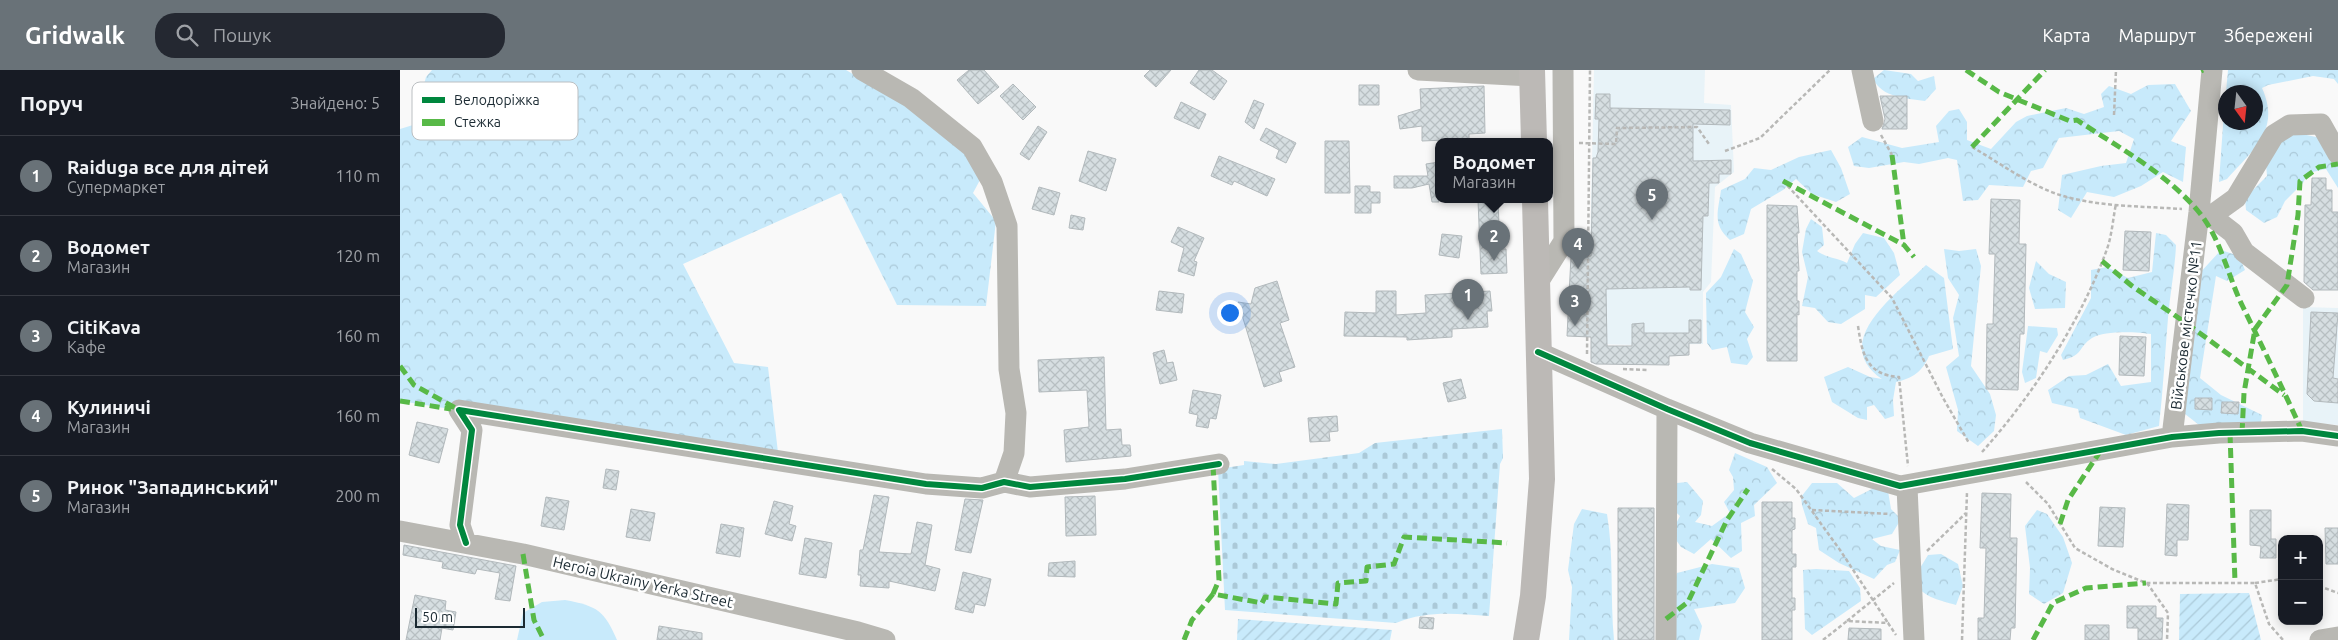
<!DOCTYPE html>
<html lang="uk">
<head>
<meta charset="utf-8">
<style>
	body { margin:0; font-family:Ubuntu,sans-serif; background:#242831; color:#f1f3f6 }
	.controls { position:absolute; right:15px; bottom:15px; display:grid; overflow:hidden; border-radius:10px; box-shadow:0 2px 12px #0003 }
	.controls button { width:45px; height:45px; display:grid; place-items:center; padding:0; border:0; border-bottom:1px solid #363941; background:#171b24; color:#f1f3f6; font:25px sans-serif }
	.compass { position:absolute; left:1818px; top:15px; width:45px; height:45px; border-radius:50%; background:#171b24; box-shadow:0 2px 12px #0003; rotate:165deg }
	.scale { position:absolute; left:15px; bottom:12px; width:110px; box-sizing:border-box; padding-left:5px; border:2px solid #1b2a32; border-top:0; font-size:14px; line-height:18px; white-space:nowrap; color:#1b2a32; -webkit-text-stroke:4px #fff; paint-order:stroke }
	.you { position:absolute; left:829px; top:242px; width:18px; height:18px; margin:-12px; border:4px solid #fff; border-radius:50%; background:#1a73e8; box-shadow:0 0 0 8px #1a73e833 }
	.badge { display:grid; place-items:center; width:32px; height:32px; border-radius:50%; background:#697278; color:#fff; font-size:16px; font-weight:700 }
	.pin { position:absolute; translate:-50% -41px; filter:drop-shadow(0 1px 2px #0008) }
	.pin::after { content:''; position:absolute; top:26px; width:18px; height:15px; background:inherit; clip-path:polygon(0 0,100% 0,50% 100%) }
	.popup { position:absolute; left:1035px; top:68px; width:118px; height:65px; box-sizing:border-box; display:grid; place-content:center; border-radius:10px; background:#171b24; filter:drop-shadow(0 1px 4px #0005); font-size:16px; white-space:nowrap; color:#9ea1a6 }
	.popup b { font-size:19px; color:#f1f3f6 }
	.popup::after { content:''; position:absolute; left:50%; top:100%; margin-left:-10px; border:10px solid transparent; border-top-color:#171b24 }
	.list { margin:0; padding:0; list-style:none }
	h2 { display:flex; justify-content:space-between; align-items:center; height:65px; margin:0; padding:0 20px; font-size:21px }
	h2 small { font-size:16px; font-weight:400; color:#9ea1a6 }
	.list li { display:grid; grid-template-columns:32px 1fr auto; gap:15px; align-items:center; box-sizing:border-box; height:80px; padding:0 20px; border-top:1px solid #363941 }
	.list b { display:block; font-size:19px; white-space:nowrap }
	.list p { margin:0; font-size:16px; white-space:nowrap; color:#9ea1a6 }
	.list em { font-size:16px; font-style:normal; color:#9ea1a6 }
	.icon { flex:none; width:28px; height:28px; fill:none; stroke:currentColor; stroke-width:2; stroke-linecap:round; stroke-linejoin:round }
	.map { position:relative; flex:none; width:1938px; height:570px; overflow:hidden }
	header { display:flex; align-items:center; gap:30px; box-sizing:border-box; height:70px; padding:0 25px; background:#697278; color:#fff }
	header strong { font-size:24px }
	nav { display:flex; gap:28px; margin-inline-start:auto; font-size:18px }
	.search { width:350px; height:45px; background:#242831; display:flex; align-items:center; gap:12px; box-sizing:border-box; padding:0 18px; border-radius:20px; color:#9ea1a6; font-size:19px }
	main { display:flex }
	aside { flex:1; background:#171b24 }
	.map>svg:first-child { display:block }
</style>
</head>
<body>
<header>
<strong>Gridwalk</strong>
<div class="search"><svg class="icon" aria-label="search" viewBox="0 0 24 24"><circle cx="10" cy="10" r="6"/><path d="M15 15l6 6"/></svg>Пошук</div>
<nav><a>Карта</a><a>Маршрут</a><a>Збережені</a></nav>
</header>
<main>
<aside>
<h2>Поруч<small>Знайдено: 5</small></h2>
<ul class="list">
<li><span class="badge">1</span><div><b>Raiduga все для дітей</b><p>Супермаркет</p></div><em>110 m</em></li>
<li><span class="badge">2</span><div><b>Водомет</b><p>Магазин</p></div><em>120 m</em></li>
<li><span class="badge">3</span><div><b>CitiKava</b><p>Кафе</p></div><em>160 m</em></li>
<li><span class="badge">4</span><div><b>Кулиничі</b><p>Магазин</p></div><em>160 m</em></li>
<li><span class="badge">5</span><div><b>Ринок &quot;Западинський&quot;</b><p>Магазин</p></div><em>200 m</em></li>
</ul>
</aside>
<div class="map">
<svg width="1938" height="570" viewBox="0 0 1938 570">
	<defs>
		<pattern id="forest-crowns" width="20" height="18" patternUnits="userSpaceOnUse" patternTransform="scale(1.25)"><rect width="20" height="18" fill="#c8eafb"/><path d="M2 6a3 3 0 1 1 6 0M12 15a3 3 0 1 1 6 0" fill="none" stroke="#abc9d8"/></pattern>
		<pattern id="cemetery-stones" width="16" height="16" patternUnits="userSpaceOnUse" patternTransform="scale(1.25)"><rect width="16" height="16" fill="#c8eafb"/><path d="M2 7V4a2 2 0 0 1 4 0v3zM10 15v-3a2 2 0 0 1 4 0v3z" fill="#abc9d8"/></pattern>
		<pattern id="garden-furrows" width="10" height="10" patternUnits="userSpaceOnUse" patternTransform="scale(1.25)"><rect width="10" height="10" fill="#c8eafb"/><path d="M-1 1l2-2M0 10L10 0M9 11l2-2" fill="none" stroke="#abc9d8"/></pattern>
		<pattern id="building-cross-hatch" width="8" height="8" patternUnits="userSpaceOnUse" patternTransform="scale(1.25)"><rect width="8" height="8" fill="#d6dee1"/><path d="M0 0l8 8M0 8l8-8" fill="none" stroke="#b7bfc2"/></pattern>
	</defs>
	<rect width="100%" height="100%" fill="#f9f9f9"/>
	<!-- built -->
	<path fill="#e8f3f8" d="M1194,0H1305L1304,33L1331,35L1334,102L1315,117L1311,212L1303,222V274L1236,275L1191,274L1190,184Z
		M1903,237L1938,238V355L1903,352Z"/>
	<!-- grass -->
	<path fill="#c8eafb" d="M165,530C197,536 204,540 217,570H117L123,543L142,532Z"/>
	<!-- forest -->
	<path fill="url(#forest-crowns)" d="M32,0H446L500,32L566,82L580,110L573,123L596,151L586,236L497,235L441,123L283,194L334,293L368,297L379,391L0,331V59L13,55L26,7Z
		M1484,0L1511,4L1518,11L1534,6L1536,19L1525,31C1505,28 1483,28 1473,9Z
		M1828,0H1938V14L1934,9L1913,6L1868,15L1862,18C1881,60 1853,80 1827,109L1819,112L1825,27L1826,52H1856V22H1826Z
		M1775,14L1791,41L1771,71L1786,77L1783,112L1763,102L1741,116L1714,127L1687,122L1671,148L1658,140L1662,105L1701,96L1726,93L1734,69L1719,61L1659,68L1643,98L1631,101L1623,117L1589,115L1578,130L1563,131L1557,90L1548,88L1519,94L1504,92L1469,98L1454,96L1448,77L1462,67L1502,78L1539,72L1536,56L1549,41L1559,39L1567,52V70L1591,79L1616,52L1627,46L1666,38L1684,44L1704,37L1701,24L1709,16L1731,24L1748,15Z
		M1897,63L1921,68L1938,86V118L1926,99L1908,103L1903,113L1885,131L1877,147L1864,153L1846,140L1845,128L1867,106L1866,94L1874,73Z
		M1431,80L1441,98L1450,124L1436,132L1412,124L1396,109L1383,120L1351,139L1344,164L1330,170C1312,154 1318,142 1321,120L1345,109L1354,98L1371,100L1399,87Z
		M1411,149L1422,157L1424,175L1417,181C1429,189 1435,187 1447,193L1455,174L1463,163L1484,168L1494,183L1500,205L1476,227L1465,225V239L1441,254L1428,252L1415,238L1402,236L1408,207L1402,182L1406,159Z
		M1756,163L1766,165L1776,175C1775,200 1770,223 1768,248C1765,284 1763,320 1759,356L1726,365L1680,348L1678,339L1652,333L1648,320L1669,306L1686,305L1708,294L1721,316L1751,312V264C1737,262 1705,260 1692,268C1678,277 1684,285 1663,290L1661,285L1691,228V200L1707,197L1728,208L1752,202Z
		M1334,179L1341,184L1353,211L1345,242L1354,257L1347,269L1353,287L1347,295L1331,293L1327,277L1312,280L1307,273L1306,223L1321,207Z
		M1544,179L1559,181L1576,179L1581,196L1571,296L1590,324L1596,345L1594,361L1578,376L1557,361L1558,340L1546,297L1559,286L1553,248L1559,225L1548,208Z
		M1821,180L1839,186L1845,200L1827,211L1816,206L1800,308L1821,325L1862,345L1860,358H1803L1785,344L1798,205Z
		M1636,191L1649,204L1666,212L1665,238L1635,239L1629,218Z
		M1526,195L1544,208L1553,279L1529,286C1522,302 1513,308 1496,312L1493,330L1494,346L1485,349L1474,335L1467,337V350L1458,348L1432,332L1424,307L1448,297L1470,307L1482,309C1428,272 1497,224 1526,195Z
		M1628,256L1657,258L1658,265L1647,283L1640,281L1636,308L1625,313L1622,302Z
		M1335,383L1367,397L1377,413L1354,435L1355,446L1341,453L1342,481L1331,488L1311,469L1294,484L1281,477L1271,463L1280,446L1261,428L1277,413L1287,412L1303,431L1301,445L1295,452L1312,456L1330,443L1324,432L1334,420L1333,407L1329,400Z
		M1412,413H1437L1454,428L1478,416L1488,421L1491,439L1501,449L1492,464L1472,469L1481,476L1500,480L1495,492L1487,495L1474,509L1439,493L1419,480L1416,458L1408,454L1402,435L1401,427Z
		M1182,439L1207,444C1214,485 1210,528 1214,570H1169L1172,517L1168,500L1174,454Z
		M1637,440L1647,444L1663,467L1672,493L1663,523L1644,534L1629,524L1630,498L1625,456Z
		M1541,484L1558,494L1563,516L1556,535C1539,530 1519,527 1514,508L1528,485Z
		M1312,494L1339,498L1345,518L1335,533L1294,539L1302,556L1299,570H1272L1269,528L1277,503Z
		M1416,499L1449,501L1460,518L1461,531L1412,565L1405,559L1403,500Z"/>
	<!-- cemetery -->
	<path fill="url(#cemetery-stones)" d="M1102,359L1103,388L1100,394L1089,546C1056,544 1028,540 996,553L825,540L818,399L844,395V391L876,394L959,383L975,373Z"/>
	<!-- garden -->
	<path fill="url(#garden-furrows)" d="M1849,523L1861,570H1779L1780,524Z
		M838,549L992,560L990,570H837Z"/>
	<!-- building -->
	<path fill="url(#building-cross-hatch)" stroke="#b2b9bc" d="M569,0H584L599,17L578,34L557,10Z
		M750,0H771L756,17L744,6Z
		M799,0H812L827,11L814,30L790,13Z
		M613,14L636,37L623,50L600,26Z
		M959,15H979V35H959Z
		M1084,16L1085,63L1069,64V69L1022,71V56L1000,59L998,46L1021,39L1020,19Z
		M1196,24H1210V38L1330,40V55L1293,54V91L1331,90V104H1319V113H1309L1308,146H1303L1301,220H1290V217L1206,219L1207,276H1232V254L1244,253V263H1289V250H1301V273H1289V285L1269,286V295L1196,294L1191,292V267L1167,266L1171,186H1191L1193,88H1196L1198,82L1199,49H1195Z
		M1480,26H1507V59H1482L1485,49Z
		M854,30L864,34L854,59L845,52Z
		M781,32L806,44L799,59L774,48Z
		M638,56L647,62L629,90L620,84Z
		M866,58L896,73L886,93L876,88L879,80L860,70Z
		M925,71H949L950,123H925Z
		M688,81L716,89L706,121L679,111Z
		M819,86L875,109L867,126L834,111L832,115L811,106Z
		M1039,92V132H1032L1029,114L1012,118H994V106H1028L1026,94Z
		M1912,108H1926V120H1932V142H1938V220H1913L1904,212L1905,135H1911Z
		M955,116H970V122H980V133H971V143H955Z
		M639,117L660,123L654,145L632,139Z
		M1591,129L1620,130L1619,174H1626L1624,264H1620L1618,320L1586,319L1587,254H1593L1595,184H1589Z
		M1078,130H1098L1100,179H1106L1107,203L1081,204Z
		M1367,135L1397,136L1399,163H1397L1399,201H1397V231H1399V245L1397,244V291H1367Z
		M671,145L685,148L683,160L669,158Z
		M778,157L804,168L794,191L797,192L794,206L778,201L784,178L771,172Z
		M1725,161L1751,162L1749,201L1723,200Z
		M1042,164L1062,166L1059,188L1039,185Z
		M877,211L889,250L880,253L895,297L879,302L882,311L864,317L838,232L851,234L855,218Z
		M759,221L784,224L782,243L756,240Z
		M976,221H996V245L1026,243L1025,225L1090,221L1092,241H1087L1088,257L1052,259V267L1007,270V267L944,266L945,242L976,243Z
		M1911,242L1938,243L1933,308L1938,309V333L1914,331L1907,324Z
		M1720,266L1746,267L1744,306L1719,305Z
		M764,280L767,293L773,292L777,310L760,314L753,283Z
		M704,287L706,360L721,359L722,375H730L731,386L666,392L664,360L689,357L687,320L639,322L638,290Z
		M1061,309L1066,328L1048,332L1043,313Z
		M793,320L821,325L816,349L810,348L808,358L796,356L798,345L789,343Z
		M1795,328H1812V340L1795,339Z
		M1822,332H1839L1838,344L1821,343Z
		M937,346L938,361L929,362L930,371L910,372L908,348Z
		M17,352L48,359L39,393L9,385Z
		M206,399L219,401L216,420L203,418Z
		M1582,423L1611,424L1610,468H1617L1615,558H1611L1610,570H1578V548H1584L1586,478H1580Z
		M474,425L489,427L479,482L511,484L517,452L532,455L525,495L540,499L535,521L489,511V518L460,516L461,505H458L460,480H463Z
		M695,426L696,465L666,466L665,427Z
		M146,427L169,431L164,460L141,456Z
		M565,429L583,430L571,483L555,480Z
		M374,431L393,436L389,454L396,456L392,471L365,464Z
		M1362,432H1392V448H1395V459L1392,460V484H1396V497H1392V528H1395V540H1392V570H1362Z
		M1767,434L1789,435L1788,470H1777V486L1765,485Z
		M1700,437L1725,438L1723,477L1698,476Z
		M1218,438H1254V570H1218Z
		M231,439L255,443L250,471L226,467Z
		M1850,440H1871V469H1876V488H1860L1861,476L1850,475Z
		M321,454L344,458L340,487L316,483Z
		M1925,458H1938V494H1926Z
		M405,468L432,473L426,508L399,504Z
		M4,475L116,496L110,531L95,529L100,503L77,499L75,504L42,498L43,492L3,485Z
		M675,491V507L648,506L649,493Z
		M563,502L591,509L585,536L575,534L573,543L555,539Z
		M15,525L46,531L45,540L56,542L53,560L42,558L40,570H6Z
		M1727,536H1756V548H1763L1762,570H1738V558H1727Z
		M1020,547L1034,548L1033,559L1019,558Z
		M1685,555H1709V570H1685Z
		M259,556L302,563V570H257Z
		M1449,558L1481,559V570H1448Z"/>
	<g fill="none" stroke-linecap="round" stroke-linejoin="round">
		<!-- path -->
		<path stroke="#b8b8b6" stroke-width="2.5" stroke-dasharray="4 2.5" stroke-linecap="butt" d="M1714,45L1716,0
			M1481,65L1492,85
			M1179,73L1216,74L1217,58L1297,57L1309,74
			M1572,77C1600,93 1629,115 1660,125C1698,137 1742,136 1782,139
			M1325,81L1360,68L1430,0
			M1383,111L1492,228L1543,328L1569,373
			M1458,256C1462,283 1466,305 1499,307L1508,396
			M1187,284L1190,0
			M1223,299L1248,300
			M1582,382C1633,325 1681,251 1707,179C1712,165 1713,148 1716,134
			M1372,399L1396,419L1440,480L1488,553
			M1626,412L1648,434L1675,478L1712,499L1746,513H1855L1869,554L1883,570
			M1412,440L1490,444
			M1527,481L1566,443
			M1747,513L1768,543L1767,570
			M1855,513L1882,509
			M1919,516L1938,523
			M1447,551L1494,513
			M1423,570L1447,551L1488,553L1496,565
			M1562,570L1567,422"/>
		<!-- minor -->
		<path stroke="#b9b8b3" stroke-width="21" d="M462,0L511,28L572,77L592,112L607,156L609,299L616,343L614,383L604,412
			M1018,0L1132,6
			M1462,0L1473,51
			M1799,142L1811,146L1836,128L1874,65L1890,55L1921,54L1938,84
			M1811,146L1833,163L1844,182L1904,228
			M1137,214L1164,171L1163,0
			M1138,282L1267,339L1350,373L1500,416L1772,367L1819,363L1902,361L1938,366
			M1772,367L1799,142L1812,0
			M1507,417L1514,570
			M0,461L123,484L458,562L485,570
			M66,473L60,455L72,360L59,340L526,414L582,418L604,412L630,417L725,409L819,394
			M1266,570L1267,339
			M1920,570L1938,567"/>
		<!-- major -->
		<path stroke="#bcb9b6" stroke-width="26" d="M1132,0L1134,72
			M1126,570L1133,526L1142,409L1135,130"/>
		<!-- quiet -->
		<path stroke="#58b947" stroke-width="5" stroke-dasharray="10 5" stroke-linecap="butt" d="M1566,0L1599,22L1670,51L1677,50C1718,77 1766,103 1798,141C1821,168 1828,207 1843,237C1863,278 1883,319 1902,361
			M1801,1L1803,0
			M1572,77L1645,0
			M1492,85L1504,175
			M1383,111L1504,175L1514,187
			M1702,191L1732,216L1786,253L1884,325
			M0,296L14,315L59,340
			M0,331L51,339
			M1830,363L1835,512
			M1842,363L1844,323L1855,259L1887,215L1898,145L1900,111L1919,97L1938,94
			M1660,454L1668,430L1701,380
			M123,484L134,550L144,570
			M813,524L819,510L813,395
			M1266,549L1288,532L1327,450L1348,419
			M784,570L792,550L813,524L862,533L865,527L936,534L938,513L966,511L967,497L994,494L1004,467L1107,473
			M1633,570L1653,533L1686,518L1746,513"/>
		<defs>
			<path id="cycleway" d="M1138,282L1267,339L1350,373L1500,416L1772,367L1819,363L1902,361L1938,366
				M66,473L60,455L72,360L59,340L526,414L582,418L604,412L630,417L725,409L819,394"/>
		</defs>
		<!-- cycleway casing -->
		<use href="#cycleway" stroke="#fff" stroke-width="9"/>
		<!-- cycleway -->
		<use href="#cycleway" stroke="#00873e" stroke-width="6"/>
	</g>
	<g text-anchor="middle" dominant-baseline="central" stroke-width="5" stroke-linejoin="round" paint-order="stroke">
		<!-- street labels -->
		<g font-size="15" fill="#1b2a32" stroke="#fff">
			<text transform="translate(1786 255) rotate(-83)">Військове містечко №11</text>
			<text transform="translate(243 512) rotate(13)">Heroia Ukrainy Yerka Street</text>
		</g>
	</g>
	<!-- legend -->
	<rect x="12" y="12" width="166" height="58" rx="8" fill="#fff" stroke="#bbbfc2" stroke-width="1"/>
	<rect x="22" y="27" width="23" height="6" fill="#00873e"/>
	<rect x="22" y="49" width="23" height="7" fill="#58b947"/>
	<g font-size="14" fill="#1b2a32">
		<text x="54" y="35">Велодоріжка</text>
		<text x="54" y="57">Стежка</text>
	</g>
</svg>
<div class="controls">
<button>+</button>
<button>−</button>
</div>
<svg class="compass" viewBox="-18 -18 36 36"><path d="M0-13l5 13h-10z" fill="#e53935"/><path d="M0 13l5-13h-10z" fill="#9ea1a6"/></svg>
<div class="scale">50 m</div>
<div class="you"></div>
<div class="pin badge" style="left:1068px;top:250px">1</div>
<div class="pin badge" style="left:1094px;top:191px">2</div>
<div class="popup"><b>Водомет</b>Магазин</div>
<div class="pin badge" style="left:1175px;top:256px">3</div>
<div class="pin badge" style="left:1178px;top:199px">4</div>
<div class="pin badge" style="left:1252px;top:150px">5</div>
</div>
</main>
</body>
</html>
